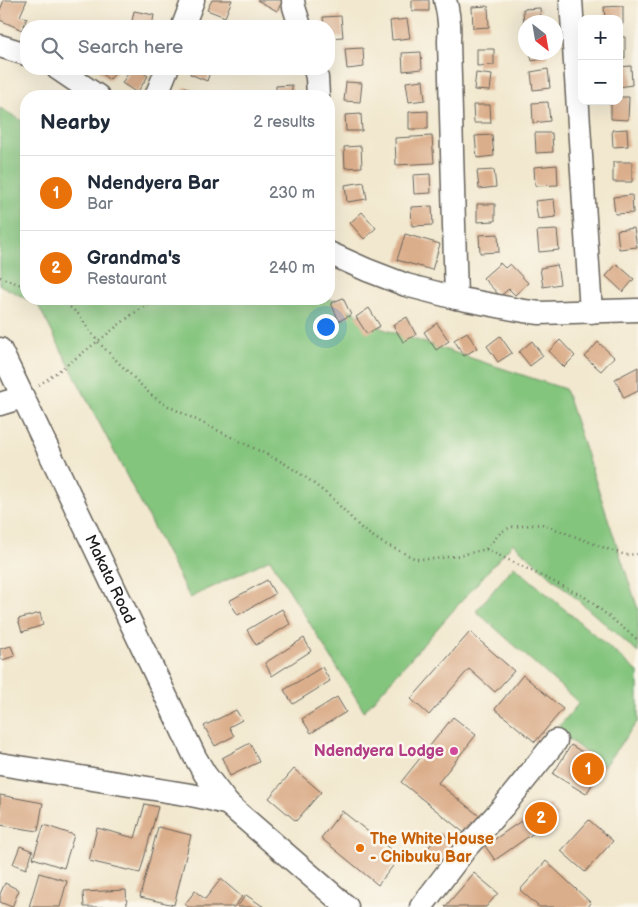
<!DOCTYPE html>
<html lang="en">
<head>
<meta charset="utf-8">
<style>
	body { margin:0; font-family:"Balsamiq Sans",sans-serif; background:#f6f6f7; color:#1f2937 }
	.controls { position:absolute; right:15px; top:15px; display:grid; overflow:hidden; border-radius:10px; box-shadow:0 5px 20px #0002 }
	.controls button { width:45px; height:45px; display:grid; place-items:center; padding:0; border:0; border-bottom:1px solid #e0e1e3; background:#fff; color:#1f2937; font:25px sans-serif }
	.compass { position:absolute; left:518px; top:15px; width:45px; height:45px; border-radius:50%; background:#fff; box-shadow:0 5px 20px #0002; rotate:149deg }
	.you { position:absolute; left:325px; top:326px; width:18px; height:18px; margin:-12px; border:4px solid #fff; border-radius:50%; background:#1a73e8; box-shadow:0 0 0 8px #1a73e833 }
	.badge { display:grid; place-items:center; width:32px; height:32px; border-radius:50%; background:#0f766e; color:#fff; font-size:16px; font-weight:700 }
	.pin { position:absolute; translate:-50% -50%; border:2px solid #fff; box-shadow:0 1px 5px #0006 }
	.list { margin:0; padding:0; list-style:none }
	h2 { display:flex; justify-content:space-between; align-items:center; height:65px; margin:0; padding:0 20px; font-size:21px }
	h2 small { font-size:16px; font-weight:400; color:#747a83 }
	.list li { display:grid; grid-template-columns:32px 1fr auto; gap:15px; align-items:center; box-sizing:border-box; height:75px; padding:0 20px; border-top:1px solid #e0e1e3 }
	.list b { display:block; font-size:19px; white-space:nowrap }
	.list p { margin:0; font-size:16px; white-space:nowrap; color:#747a83 }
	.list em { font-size:16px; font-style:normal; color:#747a83 }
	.icon { flex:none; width:28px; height:28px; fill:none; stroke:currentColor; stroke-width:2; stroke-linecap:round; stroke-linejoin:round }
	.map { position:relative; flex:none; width:638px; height:907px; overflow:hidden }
	.search { position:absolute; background:#fff; box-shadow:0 5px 20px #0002; left:20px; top:20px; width:315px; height:55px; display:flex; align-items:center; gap:12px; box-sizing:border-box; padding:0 18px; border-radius:20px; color:#747a83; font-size:19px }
	.panel { position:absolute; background:#fff; box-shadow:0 5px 20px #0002; left:20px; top:90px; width:315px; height:215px; border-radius:20px }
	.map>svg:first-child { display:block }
</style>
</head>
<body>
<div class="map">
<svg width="638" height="907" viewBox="0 0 638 907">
	<rect width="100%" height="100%" fill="#fbf7ec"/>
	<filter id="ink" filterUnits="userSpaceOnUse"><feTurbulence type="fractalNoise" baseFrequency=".02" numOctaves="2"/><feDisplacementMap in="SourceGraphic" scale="10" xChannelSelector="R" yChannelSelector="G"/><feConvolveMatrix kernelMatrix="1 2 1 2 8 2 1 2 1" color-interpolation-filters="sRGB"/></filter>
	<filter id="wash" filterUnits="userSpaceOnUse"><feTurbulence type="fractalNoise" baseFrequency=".0096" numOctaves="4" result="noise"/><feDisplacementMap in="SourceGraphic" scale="20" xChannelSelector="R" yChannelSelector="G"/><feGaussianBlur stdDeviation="1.12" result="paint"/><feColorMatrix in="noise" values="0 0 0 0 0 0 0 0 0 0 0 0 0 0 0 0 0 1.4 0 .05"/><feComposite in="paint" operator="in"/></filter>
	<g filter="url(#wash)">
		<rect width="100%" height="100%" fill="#f2e8cf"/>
		<!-- green -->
		<path fill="#84c57e" stroke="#50704d" d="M0,108L26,123V299H329V298L383,329L565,389L638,609V653L513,543L364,711L270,559L190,598L38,305L0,285Z
			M514,566L638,672V721L604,766L556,730L579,703L476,611Z"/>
		<g id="blocks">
			<!-- building -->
			<path fill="#dbae8b" d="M4,0H27L20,16L27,18L22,30L0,20V10Z
				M212,0H232L225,17L207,10Z
				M257,0H283L277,11Z
				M412,0H429V11H412Z
				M488,6L489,27L473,28L472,7Z
				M623,6V24H619V19H605L604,7Z
				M540,8L541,22H526V29H524L523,9Z
				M134,11L154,15L152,26H131Z
				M341,16L343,37L329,38V26H324L323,17Z
				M407,19L410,38L392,40L390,21Z
				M619,37H625V58H619Z
				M363,48L364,67L347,69L345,49Z
				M477,49H494V65L477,66Z
				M421,52L422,69L403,71L402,53Z
				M530,52H546L547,58L532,61Z
				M631,66L632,85L619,87V67Z
				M97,69H119L109,80Z
				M131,69H137L148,76L137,93L122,83Z
				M192,69H211L207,81L190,74Z
				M259,69H276V73H259Z
				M548,69L550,88L533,90L531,72Z
				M476,73L492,75L490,91L474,90Z
				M423,80L425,100L409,102L406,82Z
				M346,82L362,83L360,102L344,101Z
				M292,85V96H276V86Z
				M185,87L201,94L200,96H181Z
				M619,97H629L628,120L611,119V101H619Z
				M548,102L550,121L533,123L532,103Z
				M473,105H490L491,123H474Z
				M428,111V129H409V112Z
				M361,114L362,131H346L345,115Z
				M627,129L628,146L613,147L612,130Z
				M535,133H552L553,152L536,153Z
				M492,135L494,156L477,158L475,136Z
				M432,136L434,163L396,165L395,138Z
				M361,146L362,167L345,168L344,147Z
				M613,162H632V182H613Z
				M557,165L558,185L535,186L534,167Z
				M494,170L496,187L479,189L477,171Z
				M430,174L431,193L414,194L413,175Z
				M364,182L367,199L347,202L345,185Z
				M632,195L633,213L615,214L613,197Z
				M554,199L556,217L538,219L535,201Z
				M477,204H495V221L477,222Z
				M432,206L433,225L412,226L411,207Z
				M362,212L376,228L364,239L350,223Z
				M634,228L637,247L619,249L617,230Z
				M557,230L559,250L539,252L537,231Z
				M405,234L440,244L432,270L397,260Z
				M498,234L499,252L480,253L479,235Z
				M500,263L505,268L510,264L528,283L515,295L509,289L500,296L483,278Z
				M617,264L634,279L623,292L606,276Z
				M557,265L560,284L543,287L540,268Z
				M343,298L351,315L339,321L331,303Z
				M369,308L380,326L367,334L356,317Z
				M407,317L416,335L403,342L393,325Z
				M437,323L449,341L436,350L424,332Z
				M467,332L477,348L464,356L454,340Z
				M500,336L512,353L498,362L487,346Z
				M560,340L575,356L564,367L549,351Z
				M532,341L543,356L530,366L519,352Z
				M598,342L614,357L601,371L585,357Z
				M638,367V391L624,398L615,379Z
				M267,580L275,594L238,615L229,601Z
				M282,609L290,624L256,645L247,630Z
				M40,613L43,625L22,632L18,619Z
				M470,632L514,671L495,692L469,669L429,715L411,699Z
				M304,638L311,651L272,676L265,663Z
				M11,646L15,656L2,660L0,655V649Z
				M322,667L330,681L293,704L284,690Z
				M523,675L563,709L535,742L495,709Z
				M337,697L346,712L311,733L302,719Z
				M236,710L242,720L229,727L234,736L215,746L204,726Z
				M453,717L476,735L438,783L482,818L468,836L401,782Z
				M250,743L259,762L230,776L222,758Z
				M571,745L604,766L586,794L553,774Z
				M294,769L321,792L296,821L269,798Z
				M0,795L43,803L38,831L0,825Z
				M145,804L158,807L140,873L89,861L97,828L135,838Z
				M550,804L558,816L495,860L485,846L521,821L523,823Z
				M342,811L400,857L378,885L321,838Z
				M589,820L613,841L585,872L561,851Z
				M44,825L74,835L64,868L33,858Z
				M158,827L191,835L174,905L140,897Z
				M441,832L456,844L439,865L424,853Z
				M20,846L33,851L26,869L13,864Z
				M546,861L591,903L588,907H539L520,890Z
				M39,873L67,881L60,907H29Z
				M474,873L498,893L486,907H445Z
				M221,879L242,897L234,907H188L185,904L195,891L205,899Z
				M5,883L19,890L12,907L0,902V894Z
				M126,890L127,907H84L83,892Z
				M246,895L264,907H237Z"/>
		</g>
	</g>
	<g filter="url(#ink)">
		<use href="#blocks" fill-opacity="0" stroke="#67635b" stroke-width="1"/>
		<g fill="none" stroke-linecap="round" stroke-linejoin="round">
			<defs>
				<g id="minor">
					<path d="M293,0L294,7L300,26"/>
					<path d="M445,0C449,14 450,26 449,41L456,298"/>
					<path d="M571,0L591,312"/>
					<path d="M183,26L193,0"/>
					<path d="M0,46L26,54"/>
					<path d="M58,69L98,96"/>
					<path d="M315,69L317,78L318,96"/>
					<path d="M156,96L167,69"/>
					<path d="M329,253L367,270L406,285L456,298L524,311L540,313L638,310"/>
					<path id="s1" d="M0,349L195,757L205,774L228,804"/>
					<path d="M0,404L23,397"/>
					<path d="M0,764L191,795L210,799L228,804L347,907"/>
					<path d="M421,907L466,848L503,807L556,741"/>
				</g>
			</defs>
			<!-- minor casing -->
			<use href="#minor" stroke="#67635b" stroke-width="25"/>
			<!-- path -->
			<path stroke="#67635b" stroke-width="2.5" stroke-dasharray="1 4" stroke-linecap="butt" d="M0,277L26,287
				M58,299L62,300L78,314L98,342L149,393L162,403L284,463L308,479L333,499L363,530L383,543L416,559H434L462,555L486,549L585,597L638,640
				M39,385C59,371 79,356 98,341C119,326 138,306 163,299
				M486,549L501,532L511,527L542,524L613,551L626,555L638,554"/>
			<!-- minor -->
			<use href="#minor" stroke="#fff" stroke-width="22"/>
		</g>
	</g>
	<!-- markers -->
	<circle fill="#d1479c" stroke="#fbf7ec" stroke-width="2" cx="454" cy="751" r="5"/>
	<circle fill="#e8710a" stroke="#fbf7ec" stroke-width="2" cx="360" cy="848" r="5"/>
	<g text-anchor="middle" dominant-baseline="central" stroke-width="5" stroke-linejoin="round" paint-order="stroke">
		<!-- street labels -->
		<g font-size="16" fill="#1c1c1c" stroke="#fbf7ec">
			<text stroke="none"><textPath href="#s1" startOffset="255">Makata Road</textPath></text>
		</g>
		<!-- hotel labels -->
		<g font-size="16" font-weight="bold" fill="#b23c85" stroke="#fbf7ec" text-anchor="end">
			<text x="444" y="751">Ndendyera Lodge</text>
		</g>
		<!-- food labels -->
		<g font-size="16" font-weight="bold" fill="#c56008" stroke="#fbf7ec" text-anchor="start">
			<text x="370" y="839">The White House<tspan x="370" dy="18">- Chibuku Bar</tspan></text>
		</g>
	</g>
</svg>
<div class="controls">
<button>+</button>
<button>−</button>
</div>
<svg class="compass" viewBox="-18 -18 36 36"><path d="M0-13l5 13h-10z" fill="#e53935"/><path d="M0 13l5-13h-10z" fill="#747a83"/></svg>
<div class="you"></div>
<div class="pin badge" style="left:588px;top:769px;background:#e8710a">1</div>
<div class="pin badge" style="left:541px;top:818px;background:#e8710a">2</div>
<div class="search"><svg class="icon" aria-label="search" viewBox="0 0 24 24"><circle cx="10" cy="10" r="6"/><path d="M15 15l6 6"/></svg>Search here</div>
<section class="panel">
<h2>Nearby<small>2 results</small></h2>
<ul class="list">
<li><span class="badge" style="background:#e8710a">1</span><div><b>Ndendyera Bar</b><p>Bar</p></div><em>230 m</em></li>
<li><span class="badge" style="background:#e8710a">2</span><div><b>Grandma's</b><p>Restaurant</p></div><em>240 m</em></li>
</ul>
</section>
</div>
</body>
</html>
